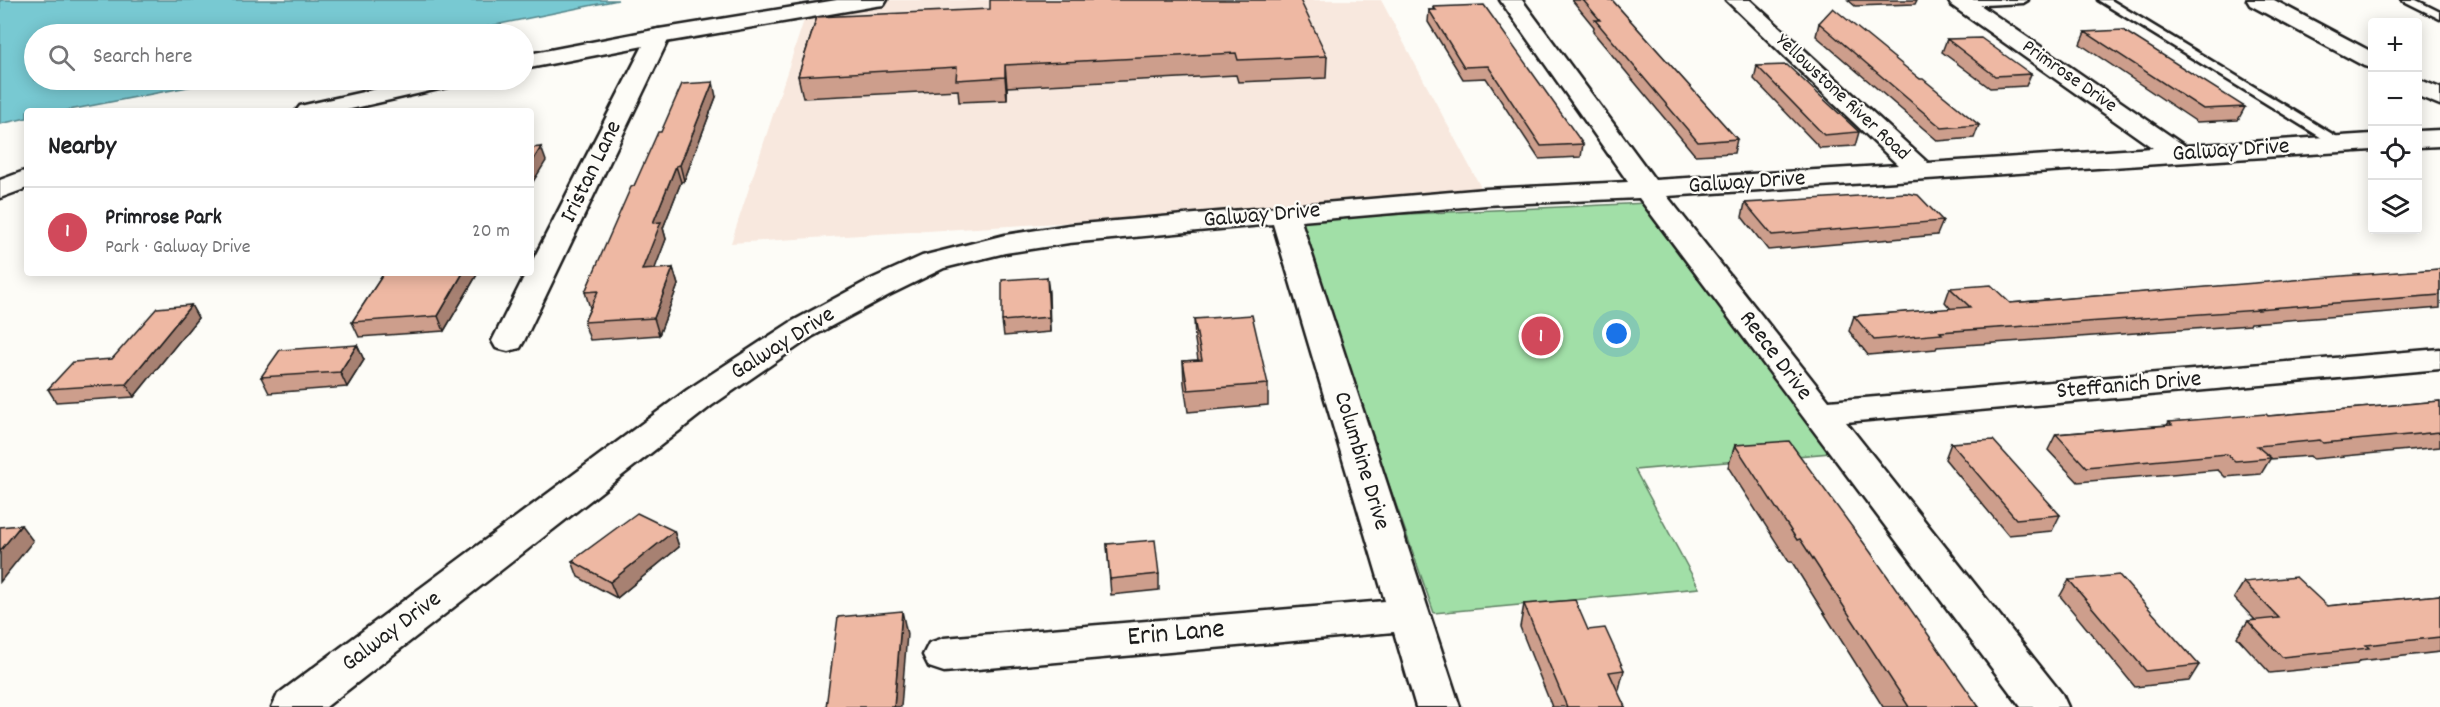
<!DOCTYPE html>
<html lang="en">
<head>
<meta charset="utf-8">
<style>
	body { margin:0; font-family:Dekko,sans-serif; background:#f2f2f2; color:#202124 }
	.controls { position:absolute; right:18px; top:18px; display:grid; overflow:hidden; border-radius:6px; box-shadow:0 3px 15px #0003 }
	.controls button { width:54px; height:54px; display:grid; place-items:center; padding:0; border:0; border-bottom:2px solid #e0e0e0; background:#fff; color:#202124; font:30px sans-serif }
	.you { position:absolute; left:1617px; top:334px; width:21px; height:21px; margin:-15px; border:4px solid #fff; border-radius:50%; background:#1a73e8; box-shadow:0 0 0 9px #1a73e833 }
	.badge { display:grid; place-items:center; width:39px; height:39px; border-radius:50%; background:#d1495b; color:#fff; font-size:20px; font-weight:700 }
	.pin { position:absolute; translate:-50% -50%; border:3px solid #fff; box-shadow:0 2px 6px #0006 }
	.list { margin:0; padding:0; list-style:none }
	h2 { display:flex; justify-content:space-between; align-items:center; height:78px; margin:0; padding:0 24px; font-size:26px }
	h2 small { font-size:20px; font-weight:400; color:#757577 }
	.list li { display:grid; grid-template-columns:39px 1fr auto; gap:18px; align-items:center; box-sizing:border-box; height:90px; padding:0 24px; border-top:2px solid #e0e0e0 }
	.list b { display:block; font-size:22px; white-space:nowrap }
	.list p { margin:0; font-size:20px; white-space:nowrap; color:#757577 }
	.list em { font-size:20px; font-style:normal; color:#757577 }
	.icon { flex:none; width:33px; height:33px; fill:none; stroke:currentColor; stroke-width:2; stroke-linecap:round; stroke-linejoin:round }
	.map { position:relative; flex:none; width:2440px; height:707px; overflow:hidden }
	.search { position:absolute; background:#fff; box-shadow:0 3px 15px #0003; left:24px; top:24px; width:510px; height:66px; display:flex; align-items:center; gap:15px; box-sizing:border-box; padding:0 21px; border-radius:33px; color:#757577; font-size:22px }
	.panel { position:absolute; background:#fff; box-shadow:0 3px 15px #0003; left:24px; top:108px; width:510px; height:168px; border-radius:6px }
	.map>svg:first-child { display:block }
</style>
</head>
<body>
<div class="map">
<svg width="2440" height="707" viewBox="0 0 2440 707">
	<rect width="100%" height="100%" fill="#fdfcf7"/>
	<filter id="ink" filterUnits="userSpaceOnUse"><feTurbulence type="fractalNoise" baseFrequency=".0167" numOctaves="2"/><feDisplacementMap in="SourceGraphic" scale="12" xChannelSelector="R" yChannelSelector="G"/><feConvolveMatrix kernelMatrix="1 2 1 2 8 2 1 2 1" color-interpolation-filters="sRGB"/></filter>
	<g filter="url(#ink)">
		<!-- built -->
		<path fill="#f8e8de" d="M868,0H1381L1486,197L731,243L807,11Z"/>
		<!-- green -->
		<path fill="#a1dfa7" stroke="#5e7e62" stroke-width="1.5" d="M1647,203L1830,453L1635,470L1699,588L1434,613L1296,219Z"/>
		<!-- water -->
		<path fill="#78c9d2" stroke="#538489" stroke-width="1.5" d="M0,0H618L451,34H34V80H224L64,111H27V118L0,124Z"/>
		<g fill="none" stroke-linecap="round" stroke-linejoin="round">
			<defs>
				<path id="service" d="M2028,0L2023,3L1964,6L1959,3L1963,0Z
					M2098,0H2111L2347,143L2340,147L2335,146Z
					M2402,0H2416L2440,12V19Z"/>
				<path id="minor" d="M1500,0H1522L1655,180L1898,165L1726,0H1750L1928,163L2153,148L1951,5L1948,0H1973L2185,146L2372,134V150L1667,196L1829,401L2440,349V369L1846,422L2062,694L2068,707H2021L1639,198L1486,205L1301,221L1460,707H1416L1394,632L944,672L929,667L923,655L929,643L944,638L1385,601L1273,224L1069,243L1005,253L944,268L889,295L813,336L711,406L326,707H272L278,694L687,390L791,322L867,281L922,256L1005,235L1069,225L1486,189L1628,182Z
					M2247,0H2274L2372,52V68L2364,66L2250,5Z
					M659,29L667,31L670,36L524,341L520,348L508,351L496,348L492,341L526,273H531V264L648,36L651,31Z
					M2418,79L2440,88V105L2418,96Z
					M2440,130V146L2418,147V131Z"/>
				<path id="tertiary" d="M837,0H887L884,5L876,6L659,43L524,69V55L659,29Z
					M417,80H459L456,85L342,111H296L300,106Z
					M27,170V188L0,198V180Z"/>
			</defs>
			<!-- service casing -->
			<use href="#service" stroke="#1c1c1c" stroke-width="5"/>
			<!-- minor casing -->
			<use href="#minor" stroke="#1c1c1c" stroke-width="5"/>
			<!-- tertiary casing -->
			<use href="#tertiary" stroke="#1c1c1c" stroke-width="5"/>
			<!-- service -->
			<use href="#service" fill="#fdfcf7" fill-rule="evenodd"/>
			<!-- minor -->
			<use href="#minor" fill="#fdfcf7" fill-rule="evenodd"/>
			<!-- tertiary -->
			<use href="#tertiary" fill="#fdfcf7" fill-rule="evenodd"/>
		</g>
		<!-- wall -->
		<path fill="#cd9e8c" stroke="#1c1c1c" stroke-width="1.5" d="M1572,0H1612L1737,139L1734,153L1695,155L1593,32L1594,27Z
			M1848,0H1917L1915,4L1855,6Z
			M1433,7L1583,144L1581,157L1539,159L1486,78L1463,79L1428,22L1429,10H1433Z
			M817,17L1327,56L1326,78L1238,82L1236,75L1007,87V100L959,102L958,90L803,98L798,76Z
			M1819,23L1920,79L1979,125L1974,138L1938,141L1816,36Z
			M2085,32L2245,107L2238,120L2197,122L2080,44Z
			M1947,39L2031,74L2026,86L1990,88L1942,52Z
			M1757,66L1859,132L1855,146L1820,148L1754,79Z
			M716,97L684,181L681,182L663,228L666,239L654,269L673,268L678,285L659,335L590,340L584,322L590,308L585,292L634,186L661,132Z
			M1745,203L1943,221L1937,235L1768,250L1742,217Z
			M2440,269V308L2251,323L2250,325L1937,347L1936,349L1868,355L1849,331L1854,316L1951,309L1945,302L1950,288L2010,303Z
			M384,273H478L444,331L359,337L352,322Z
			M1047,277L1050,332L1004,336L1002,321Z
			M191,305L198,318L134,397L56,402L48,389L112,359Z
			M1194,319L1268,384V405L1188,412L1184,383L1183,361L1198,360L1195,340Z
			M357,345L364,360L347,387L269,393L261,377Z
			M2440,401V447L2313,459L2310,456L2270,459L2261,474L2225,477L2218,470L2078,482L2048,450L2056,434L2167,425L2169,422L2268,416Z
			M1951,443L2060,515L2052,531L2008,535L1945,459Z
			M1735,445L1979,707H1883L1792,562H1789L1728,467Z
			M674,531L679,547L617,598L578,577L572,561Z
			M1107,544L1159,574V590L1111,595Z
			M2069,580L2199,665L2189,681L2135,687L2060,596Z
			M2244,582L2327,606L2440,595V652L2359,661L2357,664L2270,673L2237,637L2248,621L2255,620L2234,598Z
			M1524,604L1588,630L1624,670L1618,693L1625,707H1552L1520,627Z"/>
		<!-- shaded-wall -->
		<path fill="#a78172" stroke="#1c1c1c" stroke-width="1.5" d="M1005,65L1007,87V100L1005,77Z
			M713,82L716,97L684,181L680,165Z
			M541,147L546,161L531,185V164Z
			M676,166L681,182L663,228L666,239L648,287L642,270L653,223Z
			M673,268L678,285L659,335L654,318Z
			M463,273H478L444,331L438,316Z
			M1047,277L1049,292L1050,332L1049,317Z
			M191,305L198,318L134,397L126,384Z
			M357,345L364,360L347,387L340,372Z
			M21,525L33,541L0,582V551Z
			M674,531L679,547L617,598L610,582Z
			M902,611L907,634L901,707H894Z"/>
		<!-- building -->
		<path fill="#eeb8a3" stroke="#1c1c1c" stroke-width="1.5" d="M990,0H1300L1327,56L1238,60L1236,53L1005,65V77L956,80L957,67L798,76L817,17L990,9Z
			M1583,0H1612L1737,139L1698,142L1595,20H1600Z
			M1484,5L1583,144L1541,146L1488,66L1464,67L1429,10H1436L1433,7Z
			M1833,8L1920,79H1923L1979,125L1942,128L1819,23Z
			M2123,30L2245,107L2203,109L2085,32Z
			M1981,38L2031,74L1995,76L1947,39Z
			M1787,65L1859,132L1824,135L1757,66Z
			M713,82L680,165L676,166L653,223L661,222L642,270L673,268L654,318L584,322L598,291L585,292L631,187L634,186L658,132H661L682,84Z
			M541,147L531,164V148Z
			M1906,193L1918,195L1943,221L1772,235L1745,203Z
			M2440,269V295L2257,309L2259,310L1940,332L1942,334L1874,340L1854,316L1970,307L1950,288L1991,285L2010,303L2355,275Z
			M384,273H463L438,316L352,322Z
			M1047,277L1049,317L1002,321V280Z
			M191,305L126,384L48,389L73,362L112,359L157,308Z
			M1252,315L1268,384L1188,390L1183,361L1202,360L1194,319Z
			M357,345L340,372L261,377L280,350Z
			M2440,401V432L2323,443L2320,440L2257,446L2271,458L2235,461L2227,454L2086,467L2056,434L2172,425L2169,422L2266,414L2268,416Z
			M1993,440L2060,515L2016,519L1951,443Z
			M1789,441L1869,550L1979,707H1909L1800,539L1797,540L1735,445Z
			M637,513L674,531L610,582L572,561Z
			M21,525L0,551V527Z
			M1155,540L1159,574L1110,579L1107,544Z
			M2119,575L2199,665L2146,671L2069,580Z
			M2296,577L2327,606L2440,595V637L2366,645L2369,648L2282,657L2248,621L2279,618L2244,582Z
			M1575,600L1588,630L1605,628L1624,670L1609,672L1625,707H1567L1524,604Z
			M902,611L894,707H826L838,617Z"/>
	</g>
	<g text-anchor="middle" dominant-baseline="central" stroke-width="4.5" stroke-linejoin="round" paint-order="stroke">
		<!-- far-street labels -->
		<g font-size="20" fill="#1c1c1c" stroke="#fdfcf7">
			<text transform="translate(2069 77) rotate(35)">Primrose Drive</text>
			<text transform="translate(1842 98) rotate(43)">Yellowstone River Road</text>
		</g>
		<!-- street labels -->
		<g font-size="24" fill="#1c1c1c" stroke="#fdfcf7">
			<text transform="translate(2231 151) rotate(-4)">Galway Drive</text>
			<text transform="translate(592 172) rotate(-64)">Iristan Lane</text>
			<text transform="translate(1747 183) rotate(-4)">Galway Drive</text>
			<text transform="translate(1262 216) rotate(-5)">Galway Drive</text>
			<text transform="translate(783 344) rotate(-32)">Galway Drive</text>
			<text transform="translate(1775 356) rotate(53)">Reece Drive</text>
			<text transform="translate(2129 386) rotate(-5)">Steffanich Drive</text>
			<text transform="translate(1361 461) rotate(73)">Columbine Drive</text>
			<text transform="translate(392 632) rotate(-37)">Galway Drive</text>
		</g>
		<!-- near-street labels -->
		<g font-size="28" fill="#1c1c1c" stroke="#fdfcf7">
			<text transform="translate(1176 635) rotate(-5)">Erin Lane</text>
		</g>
	</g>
</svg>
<div class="controls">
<button>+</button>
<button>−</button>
<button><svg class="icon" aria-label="locate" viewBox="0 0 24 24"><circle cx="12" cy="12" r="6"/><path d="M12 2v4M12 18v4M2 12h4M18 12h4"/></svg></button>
<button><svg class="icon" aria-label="layers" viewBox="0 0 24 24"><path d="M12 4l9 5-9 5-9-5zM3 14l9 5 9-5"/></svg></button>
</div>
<div class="you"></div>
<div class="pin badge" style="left:1541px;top:336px">1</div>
<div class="search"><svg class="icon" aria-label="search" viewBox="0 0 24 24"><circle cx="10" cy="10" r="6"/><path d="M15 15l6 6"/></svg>Search here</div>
<section class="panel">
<h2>Nearby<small></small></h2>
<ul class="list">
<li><span class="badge">1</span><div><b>Primrose Park</b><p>Park · Galway Drive</p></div><em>20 m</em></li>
</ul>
</section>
</div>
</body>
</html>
